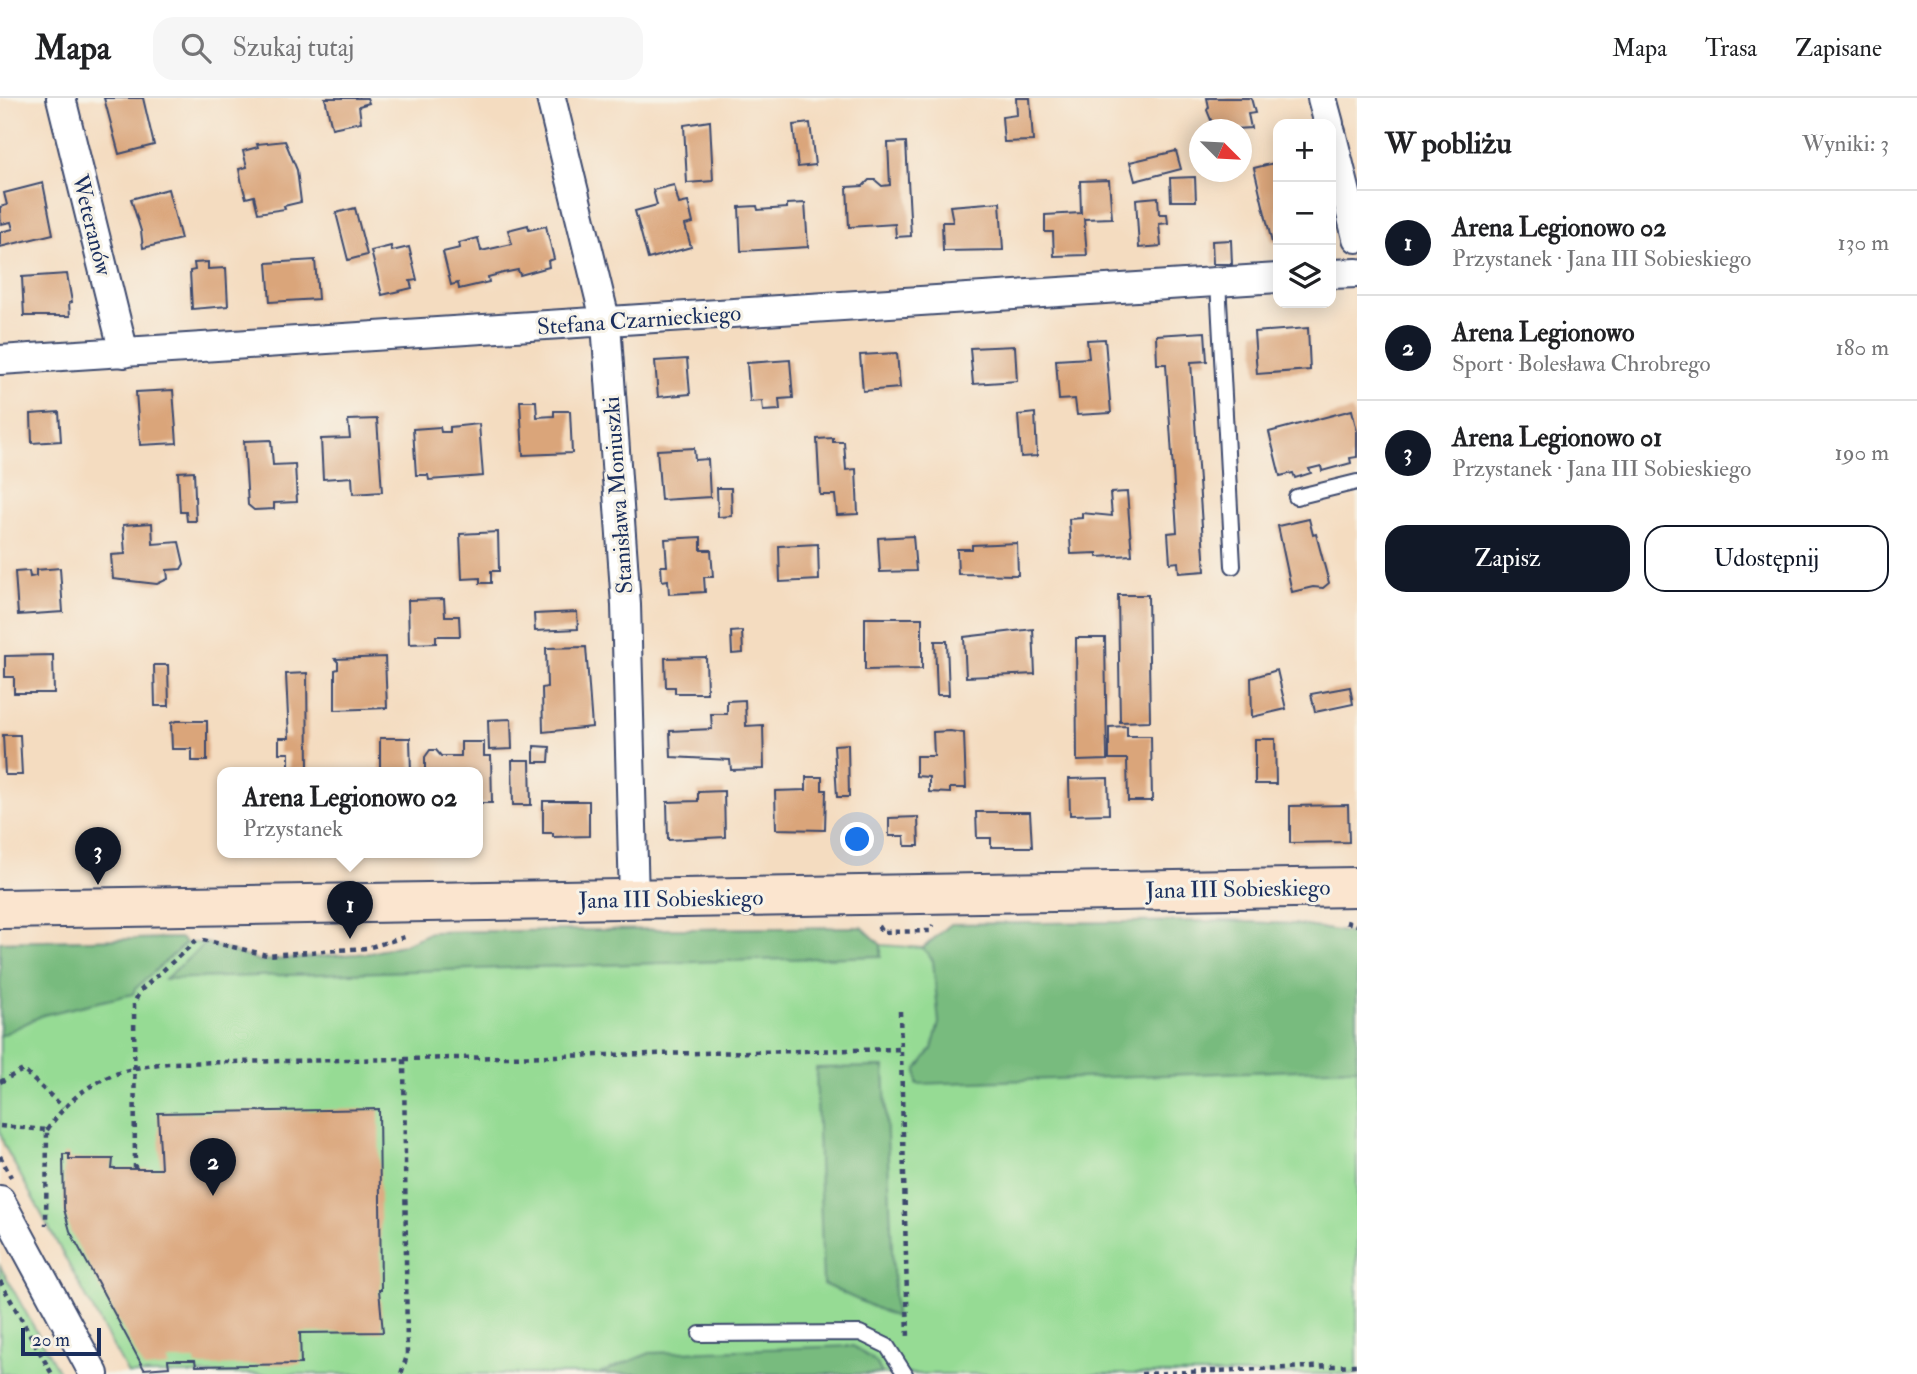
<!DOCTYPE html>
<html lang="pl">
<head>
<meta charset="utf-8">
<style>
	body { margin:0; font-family:"IM FELL Double Pica",serif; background:#f6f6f6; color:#202124 }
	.controls { position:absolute; right:21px; top:21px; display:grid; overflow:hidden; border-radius:14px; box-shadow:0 4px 18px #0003 }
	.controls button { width:63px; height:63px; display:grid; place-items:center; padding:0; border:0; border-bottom:2px solid #e0e0e0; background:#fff; color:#202124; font:35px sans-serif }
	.compass { position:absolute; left:1189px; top:21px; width:63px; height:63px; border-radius:50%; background:#fff; box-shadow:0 4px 18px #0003; rotate:114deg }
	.scale { position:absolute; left:21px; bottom:18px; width:80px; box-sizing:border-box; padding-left:7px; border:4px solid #1b2f5e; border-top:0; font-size:19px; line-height:24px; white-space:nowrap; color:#1b2f5e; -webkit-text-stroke:5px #f7f3e8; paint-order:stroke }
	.you { position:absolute; left:858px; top:742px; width:24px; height:24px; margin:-18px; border:5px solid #fff; border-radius:50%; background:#1a73e8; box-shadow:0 0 0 10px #1a73e833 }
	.badge { display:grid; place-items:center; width:46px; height:46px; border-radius:50%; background:#111827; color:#fff; font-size:23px; font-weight:700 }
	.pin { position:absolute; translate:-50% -58px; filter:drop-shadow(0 2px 4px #0008) }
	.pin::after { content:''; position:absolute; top:37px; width:24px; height:21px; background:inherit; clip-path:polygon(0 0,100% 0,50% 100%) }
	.popup { position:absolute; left:217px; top:669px; width:266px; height:91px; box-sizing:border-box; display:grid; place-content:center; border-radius:14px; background:#fff; filter:drop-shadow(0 2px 5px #0005); font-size:23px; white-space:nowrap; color:#757577 }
	.popup b { font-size:26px; color:#202124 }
	.popup::after { content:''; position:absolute; left:50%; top:100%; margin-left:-14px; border:14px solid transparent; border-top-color:#fff }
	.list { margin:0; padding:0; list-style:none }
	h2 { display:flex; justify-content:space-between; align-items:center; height:91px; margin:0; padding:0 28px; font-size:30px }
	h2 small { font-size:23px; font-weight:400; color:#757577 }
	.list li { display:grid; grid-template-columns:46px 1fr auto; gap:21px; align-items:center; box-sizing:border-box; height:105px; padding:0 28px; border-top:2px solid #e0e0e0 }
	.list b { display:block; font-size:26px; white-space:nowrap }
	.list p { margin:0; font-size:23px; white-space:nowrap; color:#757577 }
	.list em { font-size:23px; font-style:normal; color:#757577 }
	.actions { display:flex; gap:14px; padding:21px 28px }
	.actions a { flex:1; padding:16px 0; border:2px solid #111827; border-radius:21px; text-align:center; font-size:24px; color:#111827 }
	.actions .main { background:#111827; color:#fff }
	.icon { flex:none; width:38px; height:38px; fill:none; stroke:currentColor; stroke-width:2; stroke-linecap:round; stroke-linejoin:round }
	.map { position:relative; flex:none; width:1357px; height:1276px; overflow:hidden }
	header { display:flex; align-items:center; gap:42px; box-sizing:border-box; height:98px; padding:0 35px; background:#fff; border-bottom:2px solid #e0e0e0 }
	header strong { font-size:33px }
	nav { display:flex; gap:38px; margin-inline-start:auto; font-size:24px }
	.search { width:490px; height:63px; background:#f6f6f6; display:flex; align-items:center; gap:18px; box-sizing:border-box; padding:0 24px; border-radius:21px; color:#757577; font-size:26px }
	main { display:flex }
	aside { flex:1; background:#fff }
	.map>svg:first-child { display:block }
</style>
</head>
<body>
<header>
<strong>Mapa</strong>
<div class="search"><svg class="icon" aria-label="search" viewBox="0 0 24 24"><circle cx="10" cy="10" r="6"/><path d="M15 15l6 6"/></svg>Szukaj tutaj</div>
<nav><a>Mapa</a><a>Trasa</a><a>Zapisane</a></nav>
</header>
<main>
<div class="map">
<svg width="1357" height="1276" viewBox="0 0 1357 1276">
	<rect width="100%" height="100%" fill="#f7f3e8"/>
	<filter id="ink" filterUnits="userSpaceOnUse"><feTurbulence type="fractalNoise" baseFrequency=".0143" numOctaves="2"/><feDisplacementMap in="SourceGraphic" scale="14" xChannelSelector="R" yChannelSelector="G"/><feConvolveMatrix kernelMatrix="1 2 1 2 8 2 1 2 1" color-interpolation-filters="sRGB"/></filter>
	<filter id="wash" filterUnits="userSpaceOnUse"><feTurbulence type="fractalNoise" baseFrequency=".00686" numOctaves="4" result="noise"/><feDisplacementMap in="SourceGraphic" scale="28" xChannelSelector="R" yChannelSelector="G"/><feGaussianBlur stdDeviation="1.57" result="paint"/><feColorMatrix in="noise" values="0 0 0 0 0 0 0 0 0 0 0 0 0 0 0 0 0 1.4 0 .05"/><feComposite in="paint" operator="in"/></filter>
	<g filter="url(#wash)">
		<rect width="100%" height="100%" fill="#f4dcc0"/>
		<!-- green -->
		<path fill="#96db94" stroke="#588579" stroke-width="2" d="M1224,823L1293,826L1357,836V1276H128L4,1047L0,1033V844L180,840L186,845H206L260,863L371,855L405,846L431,834L862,829L881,847L923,850L951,826Z
			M0,1168L60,1276H0Z"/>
		<!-- forest -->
		<path fill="#78bb7e" stroke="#4a756e" stroke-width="2" d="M1224,823L1293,826L1357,836V970L917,986V971L932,951L939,925L933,863L923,850L951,826Z
			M862,829L881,847V858L165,881L206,845L260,863L371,855L405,846L431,834Z
			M180,840L186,845L135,891L133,896L43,917L0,938V844Z
			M884,969L895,1219L823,1186L816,970Z
			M853,1248L876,1264L882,1276H598L650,1255Z"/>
		<g id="blocks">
			<!-- building -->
			<path fill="#daa57a" d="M104,0H143L154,47L119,56Z
				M325,0H367L369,5L359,8L361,24L332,30Z
				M1016,0H1030L1033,43L1004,44L1002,19L1017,17Z
				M1207,0H1251L1255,15L1248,16L1251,30L1215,32L1207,12L1209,9Z
				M710,23L713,83L687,85L684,27Z
				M810,25L815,67L798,69L793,27Z
				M285,43L297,72L301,104L284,108L285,111L258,115L254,98L246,100L242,86L239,71L247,69L243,53L258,49L257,46Z
				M906,44L911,138L896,139L895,126L849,129L847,89L863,88L869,82H875L882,88L890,87L888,45Z
				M1176,53L1181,71L1135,83L1130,64Z
				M1278,64V143L1272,145L1254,70Z
				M1195,79L1196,103H1171L1170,80Z
				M1109,82L1112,120L1084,121L1087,157L1054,158L1053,134H1045V117L1081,115L1080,83Z
				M43,85L53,136L0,149V134L13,131L11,124L1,126L0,109L7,107L4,95Z
				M674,87L679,106L688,104L693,125L685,127L691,149L648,161L635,113L657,107L653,92Z
				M168,91L181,141L143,150L141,133L131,101Z
				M1158,99L1159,116H1167L1168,125L1159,126L1161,148L1139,150L1136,101Z
				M1000,104L1003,152L943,153L942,124H953L950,108Z
				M805,105L808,149L741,153L739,109L757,108L758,112L787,110V106Z
				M355,110L367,157L348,162L336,115Z
				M528,127L529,132L546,128L554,161L548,163L549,169L520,177L518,172L503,175L488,179L489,184L459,191L458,185L451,187L443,154L460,150L459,145L478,140L481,153L512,146L508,132Z
				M1231,142L1232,166H1213L1212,143Z
				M391,148L392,153L409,149L417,182L410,183L412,190L382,197L371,153Z
				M315,162L318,201L270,204L267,165Z
				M208,164V171L226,170L228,208L192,211L190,173L195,172L194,165Z
				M67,176L72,204L69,205L70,218H24L22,179Z
				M1308,230L1310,272L1257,276L1254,234Z
				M1205,234L1207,263L1191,264L1205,473L1179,475L1178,464L1170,465L1168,435L1177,434L1166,266H1157L1156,237Z
				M1105,241L1111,315L1077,317L1075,301L1059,302L1056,262L1089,260L1087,242Z
				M1015,248L1017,283L973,286L970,250Z
				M897,255L900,290L863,293L860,257Z
				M687,261L690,296L658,299L655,263Z
				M790,262L793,300L779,301L780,312L763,313L762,303L750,304L747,265Z
				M173,292L177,345L140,347L136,294Z
				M520,303H536L537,319L554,318V313H570L572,355L523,357Z
				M1352,312L1357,333V359L1350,360L1351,365L1322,373L1321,368L1309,371L1311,375L1295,380L1293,375L1280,378L1269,334Z
				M59,314L61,343L32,345L31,316Z
				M1035,315L1037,358L1021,359L1018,317Z
				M377,321L382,394L353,396L352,379L323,381L321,341L350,340L348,322Z
				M479,326L483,378L429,382L428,377H416L413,331L440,329L441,334H450V329Z
				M833,340V344H844L846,372L856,371L858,416L837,417L835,397H820L817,341Z
				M271,342L273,367L295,366L297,404L274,405V411L254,412L248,407L244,343Z
				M694,350L695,362L708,361L710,399L661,402L657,352Z
				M194,373L196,423H187L186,414H180L178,374Z
				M717,390H731L732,418L718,419Z
				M1127,394L1132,457L1097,459V455L1071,456L1069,421L1082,420V415L1112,418L1110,395Z
				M1309,421L1313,437L1316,436L1329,485L1323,490L1313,489L1292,494L1278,428Z
				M152,425L153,446L179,444L184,466L181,471L167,472L168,481L157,486L113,481L111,457L125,456L123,427Z
				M498,434L499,473H491V485H480V480L462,481L460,436Z
				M913,438L916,473L880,474L878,440Z
				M701,439V452H711L713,479H704L705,494L669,496L668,482L662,483L661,468H667L665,441Z
				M1017,445L1018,477L958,476L957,451H972V447Z
				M818,446L819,482L780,484L779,448Z
				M60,470L63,514L18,517L15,474L29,473L30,479L36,478V472Z
				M1118,497H1148L1150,623L1120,624Z
				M444,501L445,518H459L460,538H436V545L409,546L408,502Z
				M577,514L578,531L535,533L534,516Z
				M865,520H922V571L865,572Z
				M1033,531L1035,576L966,579L964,539Z
				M742,533L743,555L732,556L731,534Z
				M1076,540H1105L1107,662L1077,663Z
				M935,543H947L949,597H937Z
				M586,549L592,629L543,634L542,590L547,589L546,550Z
				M53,557L54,595H14V579H5V558Z
				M385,559L387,610L335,612V572L338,571V564L335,561Z
				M706,559L707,595H675V589H666L665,560Z
				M154,567H168L169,608H155Z
				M1277,572L1286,611L1252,619L1251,580Z
				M307,575L308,671H289V655H279V640H289L286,576Z
				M1350,589L1353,606L1315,614L1311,596Z
				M745,602L746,628L763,627L764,671L731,672L730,662L671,659L670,633L712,631L711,616H727V603Z
				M511,621L512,651L489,652L488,622Z
				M176,623H207V663H192V651H172L171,625Z
				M1127,628V638H1151L1152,703H1128L1127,661H1109V629Z
				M950,633L964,635L966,690H950V695L929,694V679L916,678V658H934L933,634Z
				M3,637H20L22,677H5Z
				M380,640H410L411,675H380Z
				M1255,641H1275L1276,686H1255Z
				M461,644H484V658H491L492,705H478V675H425V659L430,652H436L441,658H461Z
				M848,646L849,699H837L834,647Z
				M534,648L550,649L549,664H534Z
				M512,662H530L531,707H513Z
				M806,679H822V692H826L825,732L776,731L775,693L806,692Z
				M1108,680L1109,716L1070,717L1069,681Z
				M724,693L725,739L668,742L667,704L698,703V694Z
				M543,703H589V738L553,739V735H543Z
				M1348,707L1349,744L1290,745V708Z
				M976,714H1030L1032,749H991V740H977Z
				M918,719L919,748H905L904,738H889V720Z
				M379,1011L381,1192H379L383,1234L300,1235L301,1266L196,1268L195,1262H168L169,1269L144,1271L70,1133L64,1111L63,1056H69V1061H113L112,1071H161L158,1015Z"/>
		</g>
	</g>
	<g filter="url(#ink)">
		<use href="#blocks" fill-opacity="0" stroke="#3c496d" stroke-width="2"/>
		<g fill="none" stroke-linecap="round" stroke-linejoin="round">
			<defs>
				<path id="lane" d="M1218,184L1233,468
					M1296,399L1357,384
					M700,1236L860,1235L887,1248L905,1276"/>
				<path id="street" d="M61,0L124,255
					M551,0L606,225L626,507L634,801
					M1322,0L1329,26
					M1331,34L1357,140
					M1331,176L1357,175
					M0,262L1278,180
					M0,1102L94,1276"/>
				<path id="secondary" d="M0,811L1357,789"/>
			</defs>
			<!-- lane casing -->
			<use href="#lane" stroke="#3c496d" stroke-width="18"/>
			<!-- street casing -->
			<use href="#street" stroke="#3c496d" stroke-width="32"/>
			<!-- secondary casing -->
			<use href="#secondary" stroke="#3c496d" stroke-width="42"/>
			<!-- path -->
			<path stroke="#3c496d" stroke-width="4.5" stroke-dasharray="5 5" stroke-linecap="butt" d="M1346,824L1357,827
				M878,828L882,834L930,833L933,827
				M203,842L267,857L367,850L408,838
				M900,913L908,1241
				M404,961L901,951
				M0,984L23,972L63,1009
				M0,1028L47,1032L46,1127
				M47,1032C78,986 115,970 169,965L404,961L407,1258L401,1276
				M0,1058L11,1079
				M135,1071L134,905L140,893L198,841
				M0,1183L52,1276
				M1141,1276L1357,1267"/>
			<!-- lane -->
			<use href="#lane" stroke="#fff" stroke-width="14"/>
			<!-- street -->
			<use href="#street" stroke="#fff" stroke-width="28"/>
			<!-- secondary -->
			<use href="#secondary" stroke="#fbe5cf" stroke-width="38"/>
		</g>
	</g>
	<g text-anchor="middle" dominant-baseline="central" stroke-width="6" stroke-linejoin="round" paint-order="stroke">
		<!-- street labels -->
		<g font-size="23" fill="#1b2f5e" stroke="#f7f3e8">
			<text transform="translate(92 127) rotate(76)">Weteranów</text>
			<text transform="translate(639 222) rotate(-4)">Stefana Czarnieckiego</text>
			<text transform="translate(618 397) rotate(-94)">Stanisława Moniuszki</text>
			<text transform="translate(1238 791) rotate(-1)">Jana III Sobieskiego</text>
			<text transform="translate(671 801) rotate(-1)">Jana III Sobieskiego</text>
		</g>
	</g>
</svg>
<div class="controls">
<button>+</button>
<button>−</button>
<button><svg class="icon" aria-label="layers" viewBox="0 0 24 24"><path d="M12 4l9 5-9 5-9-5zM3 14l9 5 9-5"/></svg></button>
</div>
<svg class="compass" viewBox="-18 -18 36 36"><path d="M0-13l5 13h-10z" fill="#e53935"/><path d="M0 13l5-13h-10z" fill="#757577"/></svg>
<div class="scale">20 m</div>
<div class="you"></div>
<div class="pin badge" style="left:350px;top:841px">1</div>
<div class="popup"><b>Arena Legionowo 02</b>Przystanek</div>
<div class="pin badge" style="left:213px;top:1098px">2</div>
<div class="pin badge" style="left:98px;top:787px">3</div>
</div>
<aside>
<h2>W pobliżu<small>Wyniki: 3</small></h2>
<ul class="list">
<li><span class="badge">1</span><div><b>Arena Legionowo 02</b><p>Przystanek · Jana III Sobieskiego</p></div><em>130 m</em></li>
<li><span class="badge">2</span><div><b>Arena Legionowo</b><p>Sport · Bolesława Chrobrego</p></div><em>180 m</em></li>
<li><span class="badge">3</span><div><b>Arena Legionowo 01</b><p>Przystanek · Jana III Sobieskiego</p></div><em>190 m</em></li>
</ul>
<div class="actions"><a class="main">Zapisz</a><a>Udostępnij</a></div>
</aside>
</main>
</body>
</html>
